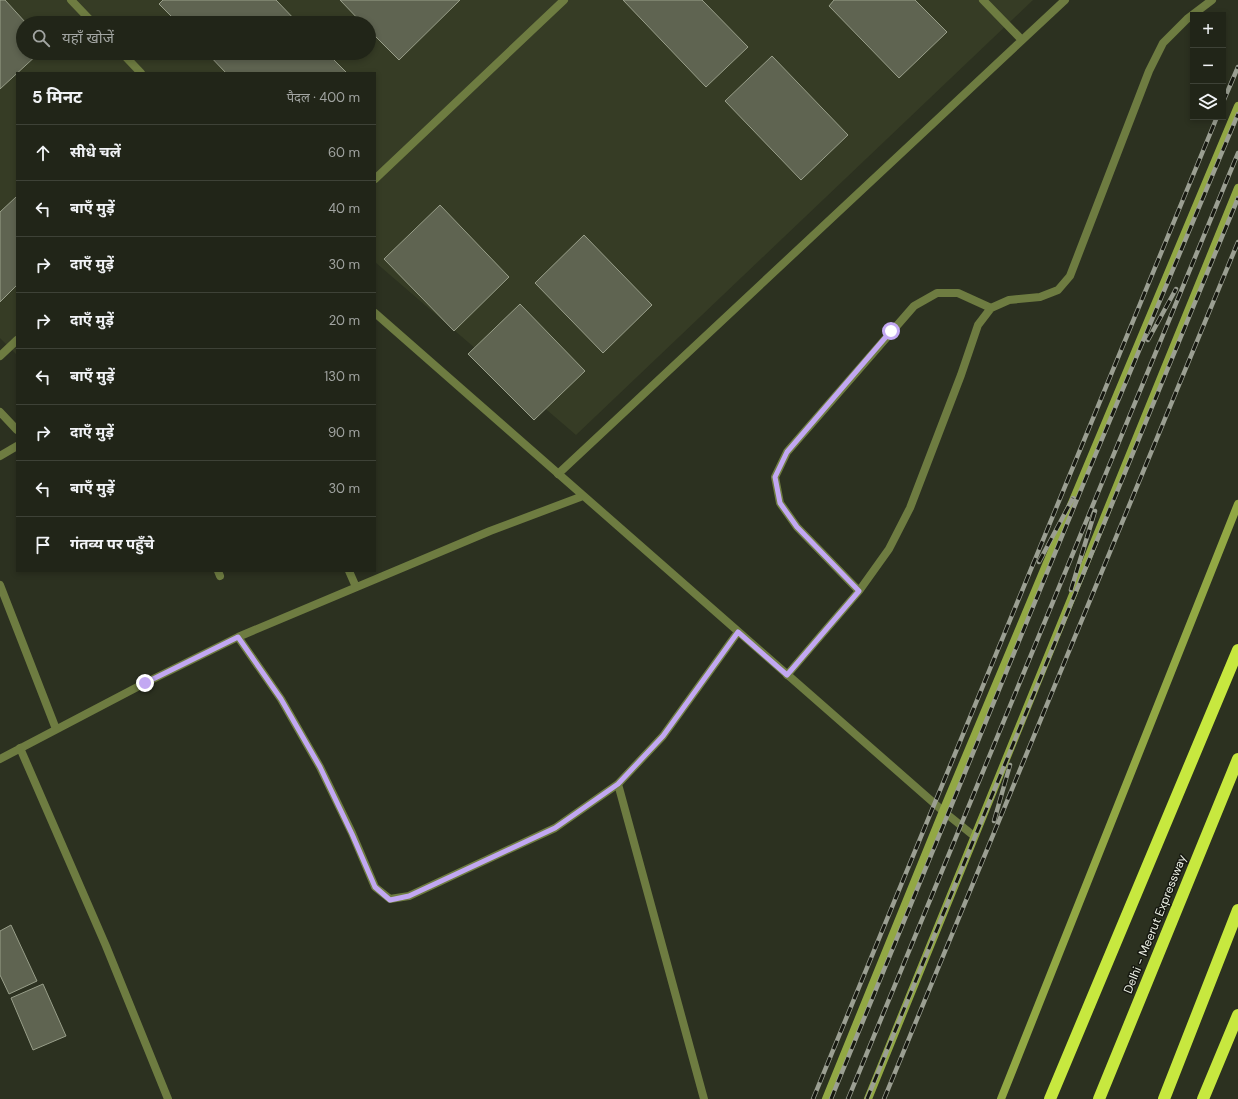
<!DOCTYPE html>
<html lang="hi">
<head>
<meta charset="utf-8">
<style>
	body { margin:0; font-family:"DM Sans","Noto Sans Devanagari",sans-serif; background:#292d21; color:#f1f3f6 }
	.controls { position:absolute; right:12px; top:12px; display:grid; overflow:hidden; border-radius:0px; box-shadow:0 2px 6px #0003 }
	.controls button { width:36px; height:36px; display:grid; place-items:center; padding:0; border:0; border-bottom:1px solid #3e4237; background:#212518; color:#f1f3f6; font:20px sans-serif }
	.stop { position:absolute; width:12px; height:12px; margin:-9px; border:3px solid #c2a8f2; border-radius:50%; background:#fff }
	.stop.end { background:#c2a8f2; border-color:#fff; box-shadow:0 1px 4px #0008 }
	.list { margin:0; padding:0; list-style:none }
	h2 { display:flex; justify-content:space-between; align-items:center; height:52px; margin:0; padding:0 16px; font-size:17px }
	h2 small { font-size:13px; font-weight:400; color:#a2a5a2 }
	.list li { display:grid; grid-template-columns:26px 1fr auto; gap:12px; align-items:center; box-sizing:border-box; height:56px; padding:0 16px; border-top:1px solid #3e4237 }
	.list b { display:block; font-size:15px; white-space:nowrap }
	.list em { font-size:13px; font-style:normal; color:#a2a5a2 }
	.icon { flex:none; width:22px; height:22px; fill:none; stroke:currentColor; stroke-width:2; stroke-linecap:round; stroke-linejoin:round }
	.map { position:relative; flex:none; width:1238px; height:1099px; overflow:hidden }
	.search { position:absolute; background:#212518; box-shadow:0 2px 6px #0003; left:16px; top:16px; width:360px; height:44px; display:flex; align-items:center; gap:10px; box-sizing:border-box; padding:0 14px; border-radius:22px; color:#a2a5a2; font-size:15px }
	.panel { position:absolute; background:#212518; box-shadow:0 2px 6px #0003; left:16px; top:72px; width:360px; height:500px; border-radius:0px }
	.map>svg:first-child { display:block }
</style>
</head>
<body>
<div class="map">
<svg width="1238" height="1099" viewBox="0 0 1238 1099">
	<rect width="100%" height="100%" fill="#2c3120"/>
	<!-- built -->
	<path fill="#363c25" fill-rule="evenodd" d="M0,0H1033L576,435L375,262V73H17V355L0,338ZM23,23H369V53H23Z"/>
	<!-- building -->
	<path fill="#5f6451" stroke="#999f8a" d="M0,0H5L26,23H23V53H39L0,89Z
		M163,0H276L298,23H178L159,4Z
		M340,0H460L399,60L369,30V23H362Z
		M623,0H702L748,47L706,87Z
		M834,0H915L947,32L899,78L829,6Z
		M207,53H327L347,73H226Z
		M772,56L848,135L801,180L725,101Z
		M16,197L17,198V285L0,302V212Z
		M440,205L509,277L454,331L384,259Z
		M584,235L652,305L603,353L535,283Z
		M520,304L585,371L534,420L468,354Z
		M11,925L37,981L9,994L0,975V931Z
		M43,984L66,1036L33,1050L11,998Z"/>
	<g fill="none" stroke-linecap="round" stroke-linejoin="round">
		<!-- lane -->
		<path stroke="#6e7c41" stroke-width="8" d="M983,0L1022,40
			M375,179L564,0
			M558,474L1065,0
			M218,571L220,576
			M859,591L797,527L780,503L775,477L787,452L914,306L937,293H958L991,308
			M787,675L859,591L889,549L910,508L961,375L978,325L991,308L1009,300L1040,297L1058,290L1070,276L1149,71L1163,43L1187,19L1212,0"/>
		<!-- street -->
		<path stroke="#6e7c41" stroke-width="8" d="M71,0L93,23
			M122,53L141,73
			M375,313L943,811L974,836
			M0,356L17,340
			M0,412L17,430
			M0,456L17,446
			M349,571L356,587
			M0,585L56,729
			M238,637L281,699L320,767L352,833L375,887L390,899L409,896L555,828L618,784L663,736L738,632
			M20,748L106,946L168,1099
			M0,759L145,683L238,637L490,531L583,496
			M618,784L704,1099"/>
		<!-- secondary -->
		<path stroke="#92a844" stroke-width="8" d="M826,1099L943,811L1238,106
			M868,1099L1238,188
			M1001,1099L1238,504"/>
		<!-- highway -->
		<path stroke="#c7e83f" stroke-width="12" d="M1050,1099L1238,650
			M1099,1099L1238,759
			M1164,1099L1238,910
			M1203,1099L1238,1015"/>
		<defs>
			<path id="rail" d="M1223,102L1238,67
				M1148,340L1176,289
				M1039,562L1073,498
				M1071,590L1095,511
				M994,821L1010,765
				M813,1099L1217,117
				M831,1099L1092,463L1238,114
				M848,1099L1238,153
				M867,1099L1238,198
				M884,1099L1238,242"/>
		</defs>
		<!-- rail casing -->
		<use href="#rail" stroke="#9b9f92" stroke-width="4.5"/>
		<!-- rail -->
		<use href="#rail" stroke="#161810" stroke-width="3" stroke-dasharray="9" stroke-linecap="butt"/>
	</g>
	<g fill="none" stroke-linecap="round" stroke-linejoin="round">
		<!-- route -->
		<path stroke="#c2a8f2" stroke-width="5" d="M145,683L238,637L281,699L320,767L352,834L375,887L390,900L409,896L555,828L618,784L663,736L738,632L787,675L859,591L797,527L780,503L775,477L787,452L891,331"/>
	</g>
	<g text-anchor="middle" dominant-baseline="central" stroke-width="3" stroke-linejoin="round" paint-order="stroke">
		<!-- street labels -->
		<g font-size="12" fill="#eff3e8" stroke="#161810">
			<text transform="translate(1155 924) rotate(-68)">Delhi - Meerut Expressway</text>
		</g>
	</g>
</svg>
<div class="controls">
<button>+</button>
<button>−</button>
<button><svg class="icon" aria-label="layers" viewBox="0 0 24 24"><path d="M12 4l9 5-9 5-9-5zM3 14l9 5 9-5"/></svg></button>
</div>
<div class="stop" style="left:891px;top:331px"></div>
<div class="stop end" style="left:145px;top:683px"></div>
<div class="search"><svg class="icon" aria-label="search" viewBox="0 0 24 24"><circle cx="10" cy="10" r="6"/><path d="M15 15l6 6"/></svg>यहाँ खोजें</div>
<section class="panel">
<h2>5 मिनट<small>पैदल · 400 m</small></h2>
<ul class="list">
<li><svg class="icon" aria-label="ahead" viewBox="0 0 24 24"><path d="M12 20V5M6 11l6-6 6 6"/></svg><div><b>सीधे चलें</b></div><em>60 m</em></li>
<li><svg class="icon" aria-label="left" viewBox="0 0 24 24"><path d="M17 20v-9H6M10 6l-5 5 5 5"/></svg><div><b>बाएँ मुड़ें</b></div><em>40 m</em></li>
<li><svg class="icon" aria-label="right" viewBox="0 0 24 24"><path d="M7 20v-9h11M14 6l5 5-5 5"/></svg><div><b>दाएँ मुड़ें</b></div><em>30 m</em></li>
<li><svg class="icon" aria-label="right" viewBox="0 0 24 24"><path d="M7 20v-9h11M14 6l5 5-5 5"/></svg><div><b>दाएँ मुड़ें</b></div><em>20 m</em></li>
<li><svg class="icon" aria-label="left" viewBox="0 0 24 24"><path d="M17 20v-9H6M10 6l-5 5 5 5"/></svg><div><b>बाएँ मुड़ें</b></div><em>130 m</em></li>
<li><svg class="icon" aria-label="right" viewBox="0 0 24 24"><path d="M7 20v-9h11M14 6l5 5-5 5"/></svg><div><b>दाएँ मुड़ें</b></div><em>90 m</em></li>
<li><svg class="icon" aria-label="left" viewBox="0 0 24 24"><path d="M17 20v-9H6M10 6l-5 5 5 5"/></svg><div><b>बाएँ मुड़ें</b></div><em>30 m</em></li>
<li><svg class="icon" aria-label="arrive" viewBox="0 0 24 24"><path d="M6 21V4h12l-3 4 3 4H6"/></svg><div><b>गंतव्य पर पहुँचे</b></div></li>
</ul>
</section>
</div>
</body>
</html>
